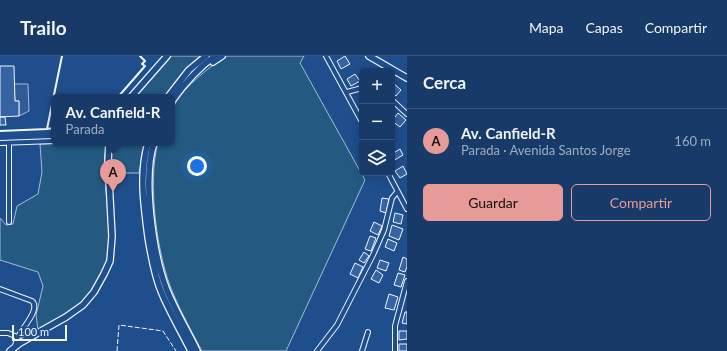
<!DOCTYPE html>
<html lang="es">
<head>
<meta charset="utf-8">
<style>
	body { margin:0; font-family:Lato,sans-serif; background:#244571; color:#f1f3f6 }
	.controls { position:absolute; right:12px; top:12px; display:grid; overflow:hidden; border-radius:6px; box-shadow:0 2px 10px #0003 }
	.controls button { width:36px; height:36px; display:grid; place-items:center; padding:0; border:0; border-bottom:1px solid #36547d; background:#173a69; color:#f1f3f6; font:20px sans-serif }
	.scale { position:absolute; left:12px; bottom:10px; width:55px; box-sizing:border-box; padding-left:4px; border:2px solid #f2f6ff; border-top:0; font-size:11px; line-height:14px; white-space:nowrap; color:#f2f6ff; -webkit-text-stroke:3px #1f4e8c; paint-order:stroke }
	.you { position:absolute; left:197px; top:110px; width:14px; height:14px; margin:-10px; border:3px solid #fff; border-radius:50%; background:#1a73e8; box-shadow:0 0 0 6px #1a73e833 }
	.badge { display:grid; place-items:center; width:26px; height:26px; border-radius:50%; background:#e69b98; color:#111; font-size:13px; font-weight:700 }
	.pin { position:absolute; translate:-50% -33px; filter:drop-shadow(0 1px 2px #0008) }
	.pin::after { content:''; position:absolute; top:21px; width:14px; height:12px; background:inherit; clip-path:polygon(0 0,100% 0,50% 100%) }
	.popup { position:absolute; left:51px; top:38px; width:124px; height:52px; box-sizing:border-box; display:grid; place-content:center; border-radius:6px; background:#173a69; filter:drop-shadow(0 1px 3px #0005); font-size:13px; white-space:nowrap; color:#9eadc0 }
	.popup b { font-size:15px; color:#f1f3f6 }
	.popup::after { content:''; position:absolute; left:50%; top:100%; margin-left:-8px; border:8px solid transparent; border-top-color:#173a69 }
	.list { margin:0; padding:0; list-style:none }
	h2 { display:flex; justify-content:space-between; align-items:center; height:52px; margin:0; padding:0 16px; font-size:17px }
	h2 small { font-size:13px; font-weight:400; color:#9eadc0 }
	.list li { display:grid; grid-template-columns:26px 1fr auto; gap:12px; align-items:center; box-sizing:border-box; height:64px; padding:0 16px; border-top:1px solid #36547d }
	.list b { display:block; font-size:15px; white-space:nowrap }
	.list p { margin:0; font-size:13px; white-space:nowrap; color:#9eadc0 }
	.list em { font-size:13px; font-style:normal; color:#9eadc0 }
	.actions { display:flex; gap:8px; padding:12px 16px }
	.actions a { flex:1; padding:9px 0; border:1px solid #e69b98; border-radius:6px; text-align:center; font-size:14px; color:#e69b98 }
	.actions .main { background:#e69b98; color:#111 }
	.icon { flex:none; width:22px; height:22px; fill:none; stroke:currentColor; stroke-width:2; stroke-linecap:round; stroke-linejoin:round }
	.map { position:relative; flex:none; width:407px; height:295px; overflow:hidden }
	header { display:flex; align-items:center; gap:24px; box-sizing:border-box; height:56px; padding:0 20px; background:#173a69; border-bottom:1px solid #36547d }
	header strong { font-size:19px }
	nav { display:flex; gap:22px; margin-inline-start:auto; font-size:14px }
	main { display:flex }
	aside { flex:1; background:#173a69 }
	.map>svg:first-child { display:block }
</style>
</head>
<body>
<header>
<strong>Trailo</strong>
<nav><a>Mapa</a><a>Capas</a><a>Compartir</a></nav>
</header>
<main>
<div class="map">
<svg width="407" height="295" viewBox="0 0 407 295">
	<rect width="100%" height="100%" fill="#1f4e8c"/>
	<!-- green -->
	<path fill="#245a82" stroke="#a8bbd7" d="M170,0H200L182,17L164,41H134Z
		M225,0H304L300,7L365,124L286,295H202C192,276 181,257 173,237C157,201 147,125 158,87H172C172,78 170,61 173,53C179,34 209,12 225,0Z
		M75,87H106L104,110L110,181L107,205L103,217L91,238L71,256L38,274L36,259L43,230L38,216L0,204V162L6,169L13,168L17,150L38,138L42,116L40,88Z
		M112,87H145L139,117H110Z"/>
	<!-- parking -->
	<path fill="#305b95" stroke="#a8bbd7" d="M14,28H28L29,55L19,60V45H15Z"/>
	<!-- building -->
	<path fill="#3563a3" stroke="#f2f6ff" d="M345,0L350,8L341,13L337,5Z
		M0,10H14L15,45H19V60L0,61Z
		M355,18L360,25L351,30L347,23Z
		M392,26L401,34L396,40L392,37Z
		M398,57L406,64L400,71L392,65Z
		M0,61H5L6,69H0Z
		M400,93L403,99L393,105L392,98Z
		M403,110L407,118L400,122L395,115Z
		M382,142L389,143L386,157L380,155Z
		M395,157L403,159L401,168L393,166Z
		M374,166L382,170L378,179L370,175Z
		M392,169L403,173L399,184L389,180Z
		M370,180L376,182L371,195L365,193Z
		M388,183L397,187L394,195L385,191Z
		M364,196L369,200L364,207L359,204Z
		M403,201L407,203V211L405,216L399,214Z
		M380,204L389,207L386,215L377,212Z
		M355,207L363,211L358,222L350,218Z
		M376,214L383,219L379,227L371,223Z
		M398,217L405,219L401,231L394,229Z
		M389,238L398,241L394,254L385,252Z
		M405,256H407V268L402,267Z
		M399,275H407V283L399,284Z
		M399,288H407V295H399Z"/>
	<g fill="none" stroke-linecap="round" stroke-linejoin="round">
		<defs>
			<path id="minor" d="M326,0L362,66
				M347,36L362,32
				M392,44L407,58
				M0,87L54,85
				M388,117L407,153
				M9,166V87
				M0,233L32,245C41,253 22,272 18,281C16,283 16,287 15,290
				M0,277H8L17,281
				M317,295L337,269L373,199L384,174L392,142L397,136
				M362,295L368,276
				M395,295V270L407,225"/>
			<path id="major" d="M369,0L407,22
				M213,6L222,0
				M131,41L167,0
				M168,41L189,14L206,0
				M172,45C184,28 198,12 215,0
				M148,87C139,117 144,150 148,181C151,199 154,218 161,235C169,255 181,275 191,295
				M154,87C142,122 153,197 166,232C174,253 187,274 197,295
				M10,295L20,287L66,261L83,249L94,236L104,218L110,205L112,180L108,106L109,87"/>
		</defs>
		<!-- minor casing -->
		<use href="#minor" stroke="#f2f6ff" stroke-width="6"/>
		<!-- major casing -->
		<use href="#major" stroke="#f2f6ff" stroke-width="8"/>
		<!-- minor -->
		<use href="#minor" stroke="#1f4e8c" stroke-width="4"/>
		<!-- major -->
		<use href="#major" stroke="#1f4e8c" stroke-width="5.5"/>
		<!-- fence -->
		<path stroke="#f2f6ff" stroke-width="1" stroke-dasharray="5 2" stroke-linecap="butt" d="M117,295L119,269L163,275L176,295"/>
		<!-- wall -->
		<path stroke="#f2f6ff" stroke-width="2" d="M118,41L145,10L142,8L145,5L140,0
			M47,73L54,72
			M0,75L47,73L62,0"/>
	</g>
</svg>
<div class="controls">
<button>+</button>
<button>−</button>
<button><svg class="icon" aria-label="layers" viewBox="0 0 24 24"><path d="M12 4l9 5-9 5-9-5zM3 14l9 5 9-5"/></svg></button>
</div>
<div class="scale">100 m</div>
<div class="you"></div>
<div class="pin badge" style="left:113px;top:136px">A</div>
<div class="popup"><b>Av. Canfield-R</b>Parada</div>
</div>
<aside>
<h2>Cerca<small></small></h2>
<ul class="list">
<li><span class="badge">A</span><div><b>Av. Canfield-R</b><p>Parada · Avenida Santos Jorge</p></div><em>160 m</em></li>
</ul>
<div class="actions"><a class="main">Guardar</a><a>Compartir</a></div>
</aside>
</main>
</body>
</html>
